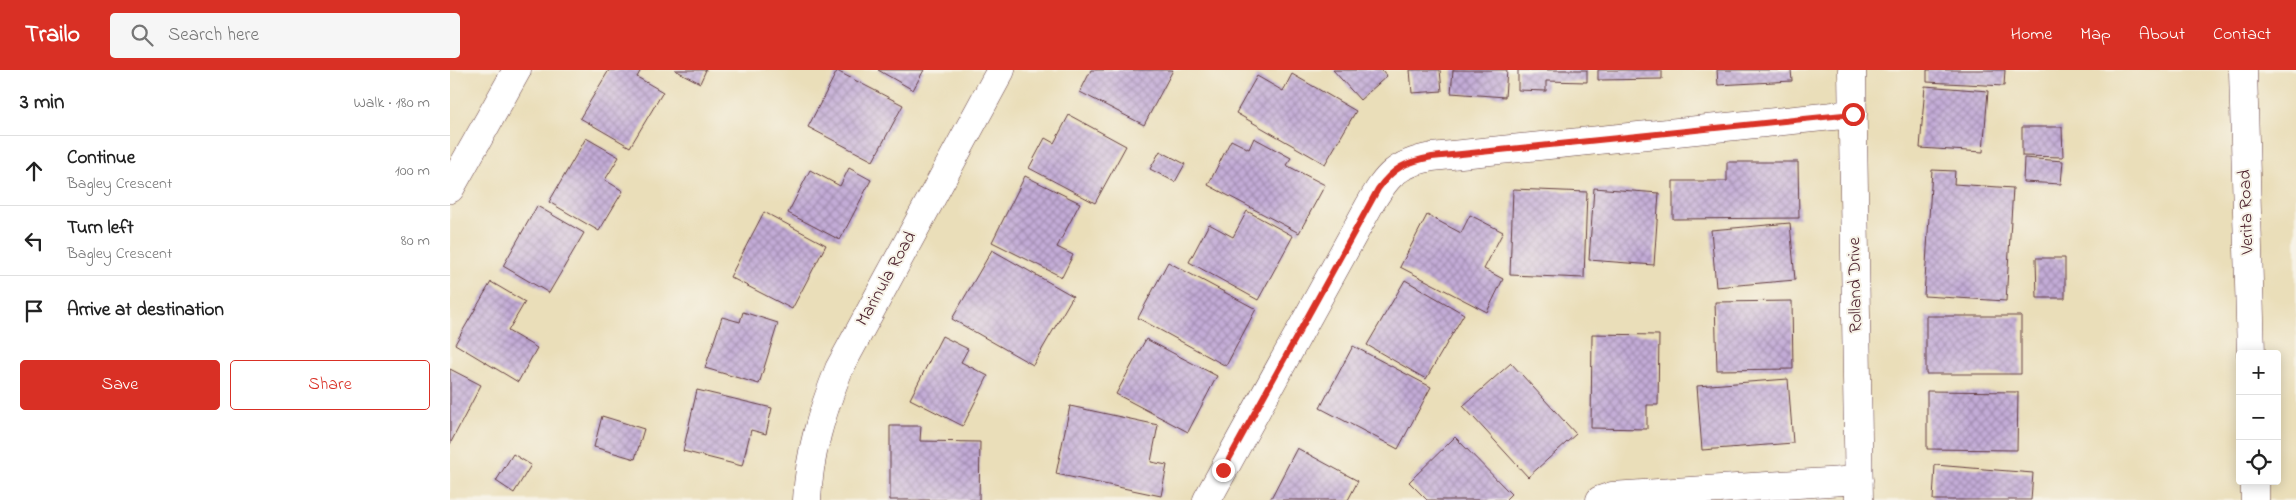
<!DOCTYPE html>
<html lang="en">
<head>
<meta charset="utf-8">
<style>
	body { margin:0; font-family:"Indie Flower",sans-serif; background:#f6f6f6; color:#222 }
	.controls { position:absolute; right:15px; bottom:15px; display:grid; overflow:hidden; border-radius:5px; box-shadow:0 2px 12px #0003 }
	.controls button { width:45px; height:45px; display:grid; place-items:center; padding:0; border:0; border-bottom:1px solid #e0e0e0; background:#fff; color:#222; font:25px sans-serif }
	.stop { position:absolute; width:15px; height:15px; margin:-11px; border:4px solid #d93025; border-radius:50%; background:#fff }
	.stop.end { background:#d93025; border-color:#fff; box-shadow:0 1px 5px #0008 }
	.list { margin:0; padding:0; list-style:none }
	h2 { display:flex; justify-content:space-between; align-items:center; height:65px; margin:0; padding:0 20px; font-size:21px }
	h2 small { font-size:16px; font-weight:400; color:#767676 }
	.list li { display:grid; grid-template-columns:32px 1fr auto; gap:15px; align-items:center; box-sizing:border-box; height:70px; padding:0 20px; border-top:1px solid #e0e0e0 }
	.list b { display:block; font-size:19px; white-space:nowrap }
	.list p { margin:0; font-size:16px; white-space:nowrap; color:#767676 }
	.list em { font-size:16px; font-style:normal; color:#767676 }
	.actions { display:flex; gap:10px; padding:15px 20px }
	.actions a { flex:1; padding:11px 0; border:1px solid #d93025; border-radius:5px; text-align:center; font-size:18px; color:#d93025 }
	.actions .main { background:#d93025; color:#fff }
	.icon { flex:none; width:28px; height:28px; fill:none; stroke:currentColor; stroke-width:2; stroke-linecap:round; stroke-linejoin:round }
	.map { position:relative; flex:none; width:1846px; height:430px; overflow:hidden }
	header { display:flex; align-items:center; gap:30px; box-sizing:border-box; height:70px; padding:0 25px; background:#d93025; color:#fff }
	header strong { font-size:24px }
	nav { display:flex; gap:28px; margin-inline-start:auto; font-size:18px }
	.search { width:350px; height:45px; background:#f6f6f6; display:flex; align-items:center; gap:12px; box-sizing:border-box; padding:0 18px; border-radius:5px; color:#767676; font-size:19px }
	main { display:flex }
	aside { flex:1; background:#fff }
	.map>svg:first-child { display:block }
</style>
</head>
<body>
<header>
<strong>Trailo</strong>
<div class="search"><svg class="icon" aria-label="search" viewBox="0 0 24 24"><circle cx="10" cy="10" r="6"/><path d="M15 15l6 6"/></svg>Search here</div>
<nav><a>Home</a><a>Map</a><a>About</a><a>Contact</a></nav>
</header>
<main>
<aside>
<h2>3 min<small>Walk · 180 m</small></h2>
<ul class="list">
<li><svg class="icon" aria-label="ahead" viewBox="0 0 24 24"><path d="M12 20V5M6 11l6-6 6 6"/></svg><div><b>Continue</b><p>Bagley Crescent</p></div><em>100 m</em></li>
<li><svg class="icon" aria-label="left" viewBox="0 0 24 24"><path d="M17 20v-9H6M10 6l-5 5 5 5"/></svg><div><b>Turn left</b><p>Bagley Crescent</p></div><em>80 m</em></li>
<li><svg class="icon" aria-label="arrive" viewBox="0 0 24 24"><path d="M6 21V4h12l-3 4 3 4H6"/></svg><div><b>Arrive at destination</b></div></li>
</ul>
<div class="actions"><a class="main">Save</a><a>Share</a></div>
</aside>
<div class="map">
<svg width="1846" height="430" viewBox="0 0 1846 430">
	<defs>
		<pattern id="building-cross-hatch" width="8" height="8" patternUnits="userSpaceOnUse" patternTransform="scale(1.25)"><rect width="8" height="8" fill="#c3acd7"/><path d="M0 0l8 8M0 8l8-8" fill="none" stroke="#a08baf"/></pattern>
	</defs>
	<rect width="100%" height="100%" fill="#f7f3e8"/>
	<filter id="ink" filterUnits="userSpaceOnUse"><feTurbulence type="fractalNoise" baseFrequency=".02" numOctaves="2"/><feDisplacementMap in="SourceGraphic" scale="10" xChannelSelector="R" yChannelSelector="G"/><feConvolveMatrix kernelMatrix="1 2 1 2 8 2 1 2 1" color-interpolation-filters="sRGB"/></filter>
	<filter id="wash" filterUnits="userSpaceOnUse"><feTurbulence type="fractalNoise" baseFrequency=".0096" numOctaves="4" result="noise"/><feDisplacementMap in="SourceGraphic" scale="20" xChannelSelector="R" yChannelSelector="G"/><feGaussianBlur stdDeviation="1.12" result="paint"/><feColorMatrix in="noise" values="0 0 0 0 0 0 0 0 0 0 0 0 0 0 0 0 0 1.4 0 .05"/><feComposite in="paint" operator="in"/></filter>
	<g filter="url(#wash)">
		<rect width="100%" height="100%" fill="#eadeb9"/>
		<g id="blocks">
			<!-- building -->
			<path fill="url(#building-cross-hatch)" d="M159,0H191L187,7L213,22L180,77L130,48Z
				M225,0H256L250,13Z
				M428,0H474L463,20Z
				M641,0H723L694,55L630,22Z
				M883,0H932L937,6L910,30Z
				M960,0H990L992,21L962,23Z
				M1003,0H1057L1055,27L1001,23Z
				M1068,0H1137V12L1096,11V21L1068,20Z
				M1148,0H1212V9L1148,10Z
				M1267,0H1341L1342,11L1268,15Z
				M1477,0H1555L1554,16L1477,12Z
				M387,1L453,35L423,91L358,57Z
				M842,4L906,41L875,94L786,43L807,6L833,21Z
				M1475,16L1538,21L1533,82L1470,78Z
				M619,45L676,76L645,133L579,98L595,68L604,73Z
				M1572,57H1612L1613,87L1572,86Z
				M136,68L169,87L155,110L173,121L149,161L99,132Z
				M804,68L841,88L836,95L875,115L849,163L758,115L781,70L799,79Z
				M710,81L735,94L725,112L700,99Z
				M1574,88L1613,91L1611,114L1573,112Z
				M1277,92H1348L1349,148L1223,149V111H1277Z
				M399,98L421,110L390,170L338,143L360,100L390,116Z
				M1482,100L1505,101L1504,114L1563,118L1556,231L1474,226Z
				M575,106L630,133L607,177L623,185L612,207L542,172Z
				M1144,118L1209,123L1204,195L1139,190Z
				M1063,119L1137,122L1134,208L1060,205Z
				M87,136L134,163L99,223L53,196Z
				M797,141L843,166L808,230L739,192L759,154L783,167Z
				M314,142L376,175L342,239L280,207Z
				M977,145L1011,163L1020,145L1053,162L1034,199L1053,209L1037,242L950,197Z
				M1340,153L1345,210L1266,217L1261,160Z
				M542,180L623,226L583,295L502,249Z
				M1586,188H1615V228H1587Z
				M718,192L806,239L776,296L688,248Z
				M955,210L1014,244L976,309L917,275Z
				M41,212L75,232L58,261L87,278L68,312L5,274Z
				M1342,231L1343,299L1267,300L1265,232Z
				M293,242L328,253L309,314L255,298L272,247L290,252Z
				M1476,246H1571V304H1476Z
				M1142,264L1209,265L1208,335H1197V359L1141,358Z
				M492,266L518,279L511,292L538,306L513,356L460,329Z
				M696,269L767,306L738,362L666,324Z
				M903,276L981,317L948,379L870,338Z
				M1061,293L1126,364L1078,407L1013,336Z
				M0,299L31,315L0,374Z
				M1338,309L1343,373L1252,380L1247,316Z
				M247,320L322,338L316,364L301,360L292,396L233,381Z
				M1477,321L1568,322L1567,380L1477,379Z
				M620,336L708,355L701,392L717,395L711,426L606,404Z
				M152,346L194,359L185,389L144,377Z
				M440,356H471L470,371L530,372L529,430H440Z
				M1005,367L1061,424L1055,430H977L959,412Z
				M847,378L908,411L898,430H820Z
				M63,384L81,395L64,423L46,411Z
				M1485,395L1583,403L1581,430H1483Z"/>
		</g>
	</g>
	<g filter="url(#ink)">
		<use href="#blocks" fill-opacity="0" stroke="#623c40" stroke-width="1"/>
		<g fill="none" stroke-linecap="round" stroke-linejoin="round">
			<defs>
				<path id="minor" d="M1402,0L1409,430
					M1793,0L1801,284
					M0,119L67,0
					M1805,411V430
					M357,430C359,383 372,342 389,299L551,0
					M757,430L919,136C937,105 946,94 982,87L1403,44
					M1150,430L1162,426L1409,410"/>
			</defs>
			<!-- minor casing -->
			<use href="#minor" stroke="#623c40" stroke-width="29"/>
			<!-- minor -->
			<use href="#minor" stroke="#fff" stroke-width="28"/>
		</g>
	</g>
	<g fill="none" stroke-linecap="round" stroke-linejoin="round" filter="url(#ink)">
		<!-- route -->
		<path stroke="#d93025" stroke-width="6" d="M773,400L928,119C944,97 956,92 982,87L1403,44"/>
	</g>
	<g text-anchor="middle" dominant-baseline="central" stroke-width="4" stroke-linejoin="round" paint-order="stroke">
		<!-- street labels -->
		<g font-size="18" fill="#4a1f2b" stroke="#f7f3e8">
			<text transform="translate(1797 142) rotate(-92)">Verita Road</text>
			<text transform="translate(437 209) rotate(-61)">Marinula Road</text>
			<text transform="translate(1406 215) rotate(-91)">Rolland Drive</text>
		</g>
	</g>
</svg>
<div class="controls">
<button>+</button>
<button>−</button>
<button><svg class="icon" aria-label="locate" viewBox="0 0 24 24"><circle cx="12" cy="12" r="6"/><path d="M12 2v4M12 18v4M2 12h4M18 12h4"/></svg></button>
</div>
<div class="stop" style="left:1403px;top:44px"></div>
<div class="stop end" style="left:773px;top:400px"></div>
</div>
</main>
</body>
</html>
